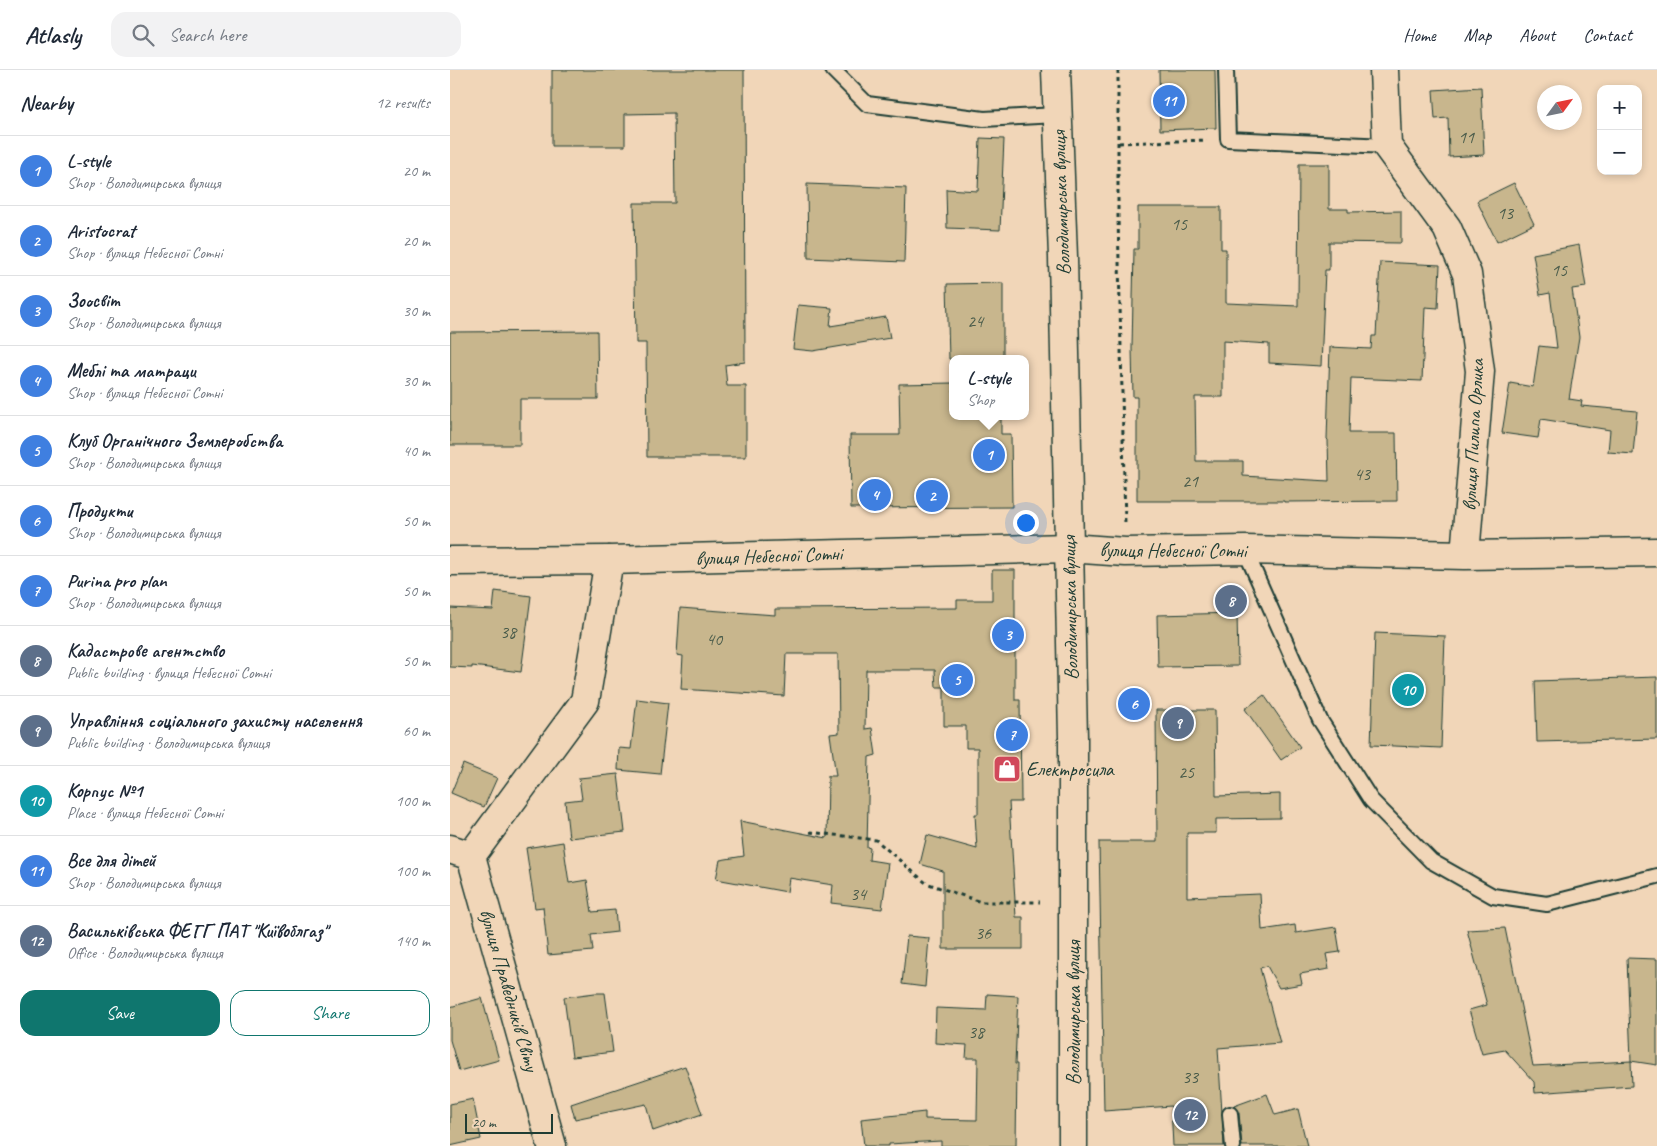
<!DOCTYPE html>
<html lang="en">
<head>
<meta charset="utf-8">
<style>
	body { margin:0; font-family:Caveat,sans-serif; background:#f2f2f3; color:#1f2937 }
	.controls { position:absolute; right:15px; top:15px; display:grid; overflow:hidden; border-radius:10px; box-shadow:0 2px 8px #0003 }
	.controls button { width:45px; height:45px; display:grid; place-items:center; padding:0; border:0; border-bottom:1px solid #e0e1e3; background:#fff; color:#1f2937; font:25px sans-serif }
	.compass { position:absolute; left:1087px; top:15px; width:45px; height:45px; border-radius:50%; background:#fff; box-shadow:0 2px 8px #0003; rotate:57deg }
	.scale { position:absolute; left:15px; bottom:12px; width:88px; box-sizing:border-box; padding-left:5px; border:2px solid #1f3d34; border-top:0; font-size:14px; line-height:18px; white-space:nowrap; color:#1f3d34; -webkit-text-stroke:4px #f1d6b8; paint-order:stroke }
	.you { position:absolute; left:575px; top:452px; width:18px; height:18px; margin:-12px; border:4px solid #fff; border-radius:50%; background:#1a73e8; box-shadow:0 0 0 8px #1a73e833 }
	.badge { display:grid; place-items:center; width:32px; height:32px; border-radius:50%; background:#0f766e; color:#fff; font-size:16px; font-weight:700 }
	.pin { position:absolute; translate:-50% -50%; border:2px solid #fff; box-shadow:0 1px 5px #0006 }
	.popup { position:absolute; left:499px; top:285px; width:80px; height:65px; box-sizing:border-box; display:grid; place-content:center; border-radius:10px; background:#fff; filter:drop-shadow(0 1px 4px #0005); font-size:16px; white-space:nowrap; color:#747a83 }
	.popup b { font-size:19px; color:#1f2937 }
	.popup::after { content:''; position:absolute; left:50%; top:100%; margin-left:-10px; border:10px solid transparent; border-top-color:#fff }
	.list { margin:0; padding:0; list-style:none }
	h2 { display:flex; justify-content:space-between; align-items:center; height:65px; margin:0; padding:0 20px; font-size:21px }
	h2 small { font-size:16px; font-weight:400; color:#747a83 }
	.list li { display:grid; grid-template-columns:32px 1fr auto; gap:15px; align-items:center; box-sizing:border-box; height:70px; padding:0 20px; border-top:1px solid #e0e1e3 }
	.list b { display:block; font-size:19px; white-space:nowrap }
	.list p { margin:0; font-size:16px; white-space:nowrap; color:#747a83 }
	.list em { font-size:16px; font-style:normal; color:#747a83 }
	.actions { display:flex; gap:10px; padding:15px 20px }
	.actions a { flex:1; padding:11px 0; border:1px solid #0f766e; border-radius:15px; text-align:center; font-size:18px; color:#0f766e }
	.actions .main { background:#0f766e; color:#fff }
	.icon { flex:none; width:28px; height:28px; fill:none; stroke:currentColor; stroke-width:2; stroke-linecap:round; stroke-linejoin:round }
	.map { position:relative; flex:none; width:1207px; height:1076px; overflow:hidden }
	header { display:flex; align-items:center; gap:30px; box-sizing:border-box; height:70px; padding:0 25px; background:#fff; border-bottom:1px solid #e0e1e3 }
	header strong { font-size:24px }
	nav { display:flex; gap:28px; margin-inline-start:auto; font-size:18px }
	.search { width:350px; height:45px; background:#f2f2f3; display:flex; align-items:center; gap:12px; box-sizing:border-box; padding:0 18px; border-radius:15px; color:#747a83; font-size:19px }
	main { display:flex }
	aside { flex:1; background:#fff }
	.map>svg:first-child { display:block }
</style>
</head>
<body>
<header>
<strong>Atlasly</strong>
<div class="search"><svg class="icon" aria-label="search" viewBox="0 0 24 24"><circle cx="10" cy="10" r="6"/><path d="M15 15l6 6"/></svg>Search here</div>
<nav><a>Home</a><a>Map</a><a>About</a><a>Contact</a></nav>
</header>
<main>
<aside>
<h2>Nearby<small>12 results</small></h2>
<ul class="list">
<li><span class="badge" style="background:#3f7fe0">1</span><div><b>L-style</b><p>Shop · Володимирська вулиця</p></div><em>20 m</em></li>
<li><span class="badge" style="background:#3f7fe0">2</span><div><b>Aristocrat</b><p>Shop · вулиця Небесної Сотні</p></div><em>20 m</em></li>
<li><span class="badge" style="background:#3f7fe0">3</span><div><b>Зоосвіт</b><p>Shop · Володимирська вулиця</p></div><em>30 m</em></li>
<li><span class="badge" style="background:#3f7fe0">4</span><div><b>Меблі та матраци</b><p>Shop · вулиця Небесної Сотні</p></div><em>30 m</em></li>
<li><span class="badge" style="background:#3f7fe0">5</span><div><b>Клуб Органічного Землеробства</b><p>Shop · Володимирська вулиця</p></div><em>40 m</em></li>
<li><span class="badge" style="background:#3f7fe0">6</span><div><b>Продукти</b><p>Shop · Володимирська вулиця</p></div><em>50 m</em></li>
<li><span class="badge" style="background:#3f7fe0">7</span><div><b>Purina pro plan</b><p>Shop · Володимирська вулиця</p></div><em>50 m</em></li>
<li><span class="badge" style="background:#5c6f8a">8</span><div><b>Кадастрове агентство</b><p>Public building · вулиця Небесної Сотні</p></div><em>50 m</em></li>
<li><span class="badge" style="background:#5c6f8a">9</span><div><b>Управління соціального захисту населення</b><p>Public building · Володимирська вулиця</p></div><em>60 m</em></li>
<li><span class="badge" style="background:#0f9aa8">10</span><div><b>Корпус №1</b><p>Place · вулиця Небесної Сотні</p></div><em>100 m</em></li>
<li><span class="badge" style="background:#3f7fe0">11</span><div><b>Все для дітей</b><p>Shop · Володимирська вулиця</p></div><em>100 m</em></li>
<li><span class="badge" style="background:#5c6f8a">12</span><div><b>Васильківська ФЕГГ ПАТ &quot;Київоблгаз&quot;</b><p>Office · Володимирська вулиця</p></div><em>140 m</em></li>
</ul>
<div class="actions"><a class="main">Save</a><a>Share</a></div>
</aside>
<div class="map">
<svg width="1207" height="1076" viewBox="0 0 1207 1076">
	<rect width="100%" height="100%" fill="#f1d6b8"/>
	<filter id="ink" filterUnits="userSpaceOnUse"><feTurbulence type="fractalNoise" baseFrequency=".02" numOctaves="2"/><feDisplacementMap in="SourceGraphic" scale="10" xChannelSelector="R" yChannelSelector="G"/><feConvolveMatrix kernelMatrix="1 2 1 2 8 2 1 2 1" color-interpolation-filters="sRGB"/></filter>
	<g filter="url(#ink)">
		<!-- building -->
		<path fill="#c8b68d" stroke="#1f3d34" d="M102,0H294L295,292L275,295L277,316H296V387H197L196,273H186L184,133H225L224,43L175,44V76H102Z
			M709,0H765L766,58L710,60Z
			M1031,17L1034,85L999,87L998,48L985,49L983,20Z
			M530,68L554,69L550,160L497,158L496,119L528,121Z
			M849,94H879V139H898V142L951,141V173L879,172V200H875L871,296L819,293V274L773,271V327H745L746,391H793V406L879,411L878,370L877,369L880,277L921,279L922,266H926L930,192L990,195L988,238L975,237L972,311L901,308L899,363H946L947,431L834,432V431H687V327H683L682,278L684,179H688V137H771V179H776V233L848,236Z
			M1064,113L1084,154L1047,172L1027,131Z
			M357,114L456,118L454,192L358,188Z
			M1129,175L1136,217L1122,219L1129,267L1119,329L1132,331L1131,336L1187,341L1183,384L1158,382L1160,360L1091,349L1088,368L1052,363L1060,313L1083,317L1089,276L1107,278L1100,223L1090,225L1083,184Z
			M553,213V289H499L497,214Z
			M348,235L382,238L380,256L436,247L440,268L363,281L343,279Z
			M147,261L148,329H70V375H0V262Z
			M503,313V346H551V364H561L562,437L401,438L400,365H450L449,314Z
			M542,500H565V630H570L571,732H559L566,847H573V879H493V801L470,794L477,765L527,779L525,744H528V678H516V656H494V617H486L485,600H416L415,659L422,658L426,685L419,687L417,777L420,778L419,790L438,793L432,839L381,833L383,815L339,808L337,822L266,809L270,790L294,786L290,751L377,768L378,706H386L380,664L389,663L388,584H336L334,626L231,619L233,586L227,585L230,538L325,545V539L507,538V530H542Z
			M45,521L81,526L71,602L22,596V598L0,597V538L43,540Z
			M787,543L788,596L708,597L707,545Z
			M925,563L995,566L991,678L921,675Z
			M1207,607V669L1087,672L1085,611Z
			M814,625L850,677L831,690L795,639Z
			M187,629L218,633L210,704L168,700L169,678L181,679Z
			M706,640H765L766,726L830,724V748L766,749V763H737V827L810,824L812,860L845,855L846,863L886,857L890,882L876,884L879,899L850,904L852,914L829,918L817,896L810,898L830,973L768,978L774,1076H723L721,1036L654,1041L649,772H707Z
			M13,694L47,708L34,737L1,723Z
			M168,704L175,762L119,768L115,731L132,729L129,708Z
			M113,772L119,813L137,810L142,842L165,840L167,862L141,865L143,881L98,885L93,837L85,838L76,778Z
			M1055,858L1083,996L1181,991L1182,1016L1085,1023L1084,1012L1055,980L1032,984L1019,940L1037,935L1017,860Z
			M457,866L479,868L475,917L452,914Z
			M1177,888L1207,889V995L1181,991Z
			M145,923H155L163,982L122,987L114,927Z
			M537,924L568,926L565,994H567L566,1076H491V1071L439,1074V1076H414L411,1049L475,1042V1049L527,1050L528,988H516L517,975L485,973L486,938L536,940Z
			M32,928L49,990L9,1001L0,970V937Z
			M235,996L252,1044L203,1061L196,1034L125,1049L121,1034Z
			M817,1024L825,1045L848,1039L857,1076H792L789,1043L784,1036Z
			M23,1029L31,1069L0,1076V1034Z"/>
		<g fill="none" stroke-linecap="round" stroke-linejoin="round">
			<defs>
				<path id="lane" d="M383,0L417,34L534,49L607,45
					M776,0L778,69L937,76
					M795,480L870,650L921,730L981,791L1043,826L1097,834L1207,806
					M780,1044L783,1076"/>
				<path id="street" d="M934,0L937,76L997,158L1017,204L1030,301L1015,485
					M0,491L159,490L619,478L675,482L795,480L1015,485L1207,482
					M0,779L21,786L102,1076
					M21,786L135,631L159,490"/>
				<path id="primary" d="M606,0L613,187L623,668V1076"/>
			</defs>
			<!-- lane casing -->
			<use href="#lane" stroke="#1f3d34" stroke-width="18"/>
			<!-- street casing -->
			<use href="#street" stroke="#1f3d34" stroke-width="31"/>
			<!-- primary casing -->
			<use href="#primary" stroke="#1f3d34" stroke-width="31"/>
			<!-- path -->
			<path stroke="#1f3d34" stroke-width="3" stroke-dasharray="4 4" stroke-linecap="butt" d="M668,0V147L675,454
				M669,73L757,70
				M360,762L426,770L476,813L531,832H590"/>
			<!-- lane -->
			<use href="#lane" stroke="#f1d6b8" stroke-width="14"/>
			<!-- street -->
			<use href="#street" stroke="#f1d6b8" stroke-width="28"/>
			<!-- primary -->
			<use href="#primary" stroke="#f1d6b8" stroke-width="28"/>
		</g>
	</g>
	<!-- icons -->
	<defs>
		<symbol id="shop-square" viewBox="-11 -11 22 22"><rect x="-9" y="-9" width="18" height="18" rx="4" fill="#d1495b" stroke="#f1d6b8"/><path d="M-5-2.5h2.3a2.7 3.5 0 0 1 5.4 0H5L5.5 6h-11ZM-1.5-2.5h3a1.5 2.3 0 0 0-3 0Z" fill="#fff"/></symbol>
	</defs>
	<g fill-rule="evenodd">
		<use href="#shop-square" x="541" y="683" width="32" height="32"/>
	</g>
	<g text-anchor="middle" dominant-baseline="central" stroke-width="5" stroke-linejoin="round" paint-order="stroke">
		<!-- number labels -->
		<g font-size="18" fill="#495b4a">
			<text x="1016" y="67">11</text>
			<text x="1055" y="143">13</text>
			<text x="729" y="154">15</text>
			<text x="1109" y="200">15</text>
			<text x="525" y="251">24</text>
			<text x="912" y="404">43</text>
			<text x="740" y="411">21</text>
			<text x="58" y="562">38</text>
			<text x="264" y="569">40</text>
			<text x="736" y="702">25</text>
			<text x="408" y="824">34</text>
			<text x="533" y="863">36</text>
			<text x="526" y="962">38</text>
			<text x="740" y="1007">33</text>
		</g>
		<!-- street labels -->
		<g font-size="20" fill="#1f3d34" stroke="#f1d6b8">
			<text transform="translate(611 133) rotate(-92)">Володимирська вулиця</text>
			<text transform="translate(1023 365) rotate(-87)">вулиця Пилипа Орлика</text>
			<text x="723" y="480">вулиця Небесної Сотні</text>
			<text transform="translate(319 486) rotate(-2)">вулиця Небесної Сотні</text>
			<text transform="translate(620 538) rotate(-91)">Володимирська вулиця</text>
			<text transform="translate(59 920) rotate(74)">вулиця Праведників Світу</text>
			<text transform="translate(623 943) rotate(-90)">Володимирська вулиця</text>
		</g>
		<!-- poi labels -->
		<g font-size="20" fill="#1f3d34" stroke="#f1d6b8" text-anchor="start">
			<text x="576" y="699">Електросила</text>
		</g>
	</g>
</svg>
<div class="controls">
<button>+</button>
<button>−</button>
</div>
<svg class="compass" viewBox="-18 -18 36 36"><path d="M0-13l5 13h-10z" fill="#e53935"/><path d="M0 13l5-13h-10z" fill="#747a83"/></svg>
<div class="scale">20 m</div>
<div class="you"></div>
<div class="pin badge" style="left:539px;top:385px;background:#3f7fe0">1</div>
<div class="popup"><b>L-style</b>Shop</div>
<div class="pin badge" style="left:482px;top:426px;background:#3f7fe0">2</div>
<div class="pin badge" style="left:558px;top:565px;background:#3f7fe0">3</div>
<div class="pin badge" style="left:425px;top:425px;background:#3f7fe0">4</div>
<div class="pin badge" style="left:507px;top:610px;background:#3f7fe0">5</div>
<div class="pin badge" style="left:684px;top:634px;background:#3f7fe0">6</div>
<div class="pin badge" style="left:562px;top:665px;background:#3f7fe0">7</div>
<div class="pin badge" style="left:781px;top:531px;background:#5c6f8a">8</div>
<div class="pin badge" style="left:728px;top:653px;background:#5c6f8a">9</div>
<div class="pin badge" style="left:958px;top:620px;background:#0f9aa8">10</div>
<div class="pin badge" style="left:719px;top:31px;background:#3f7fe0">11</div>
<div class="pin badge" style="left:740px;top:1045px;background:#5c6f8a">12</div>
</div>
</main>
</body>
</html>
